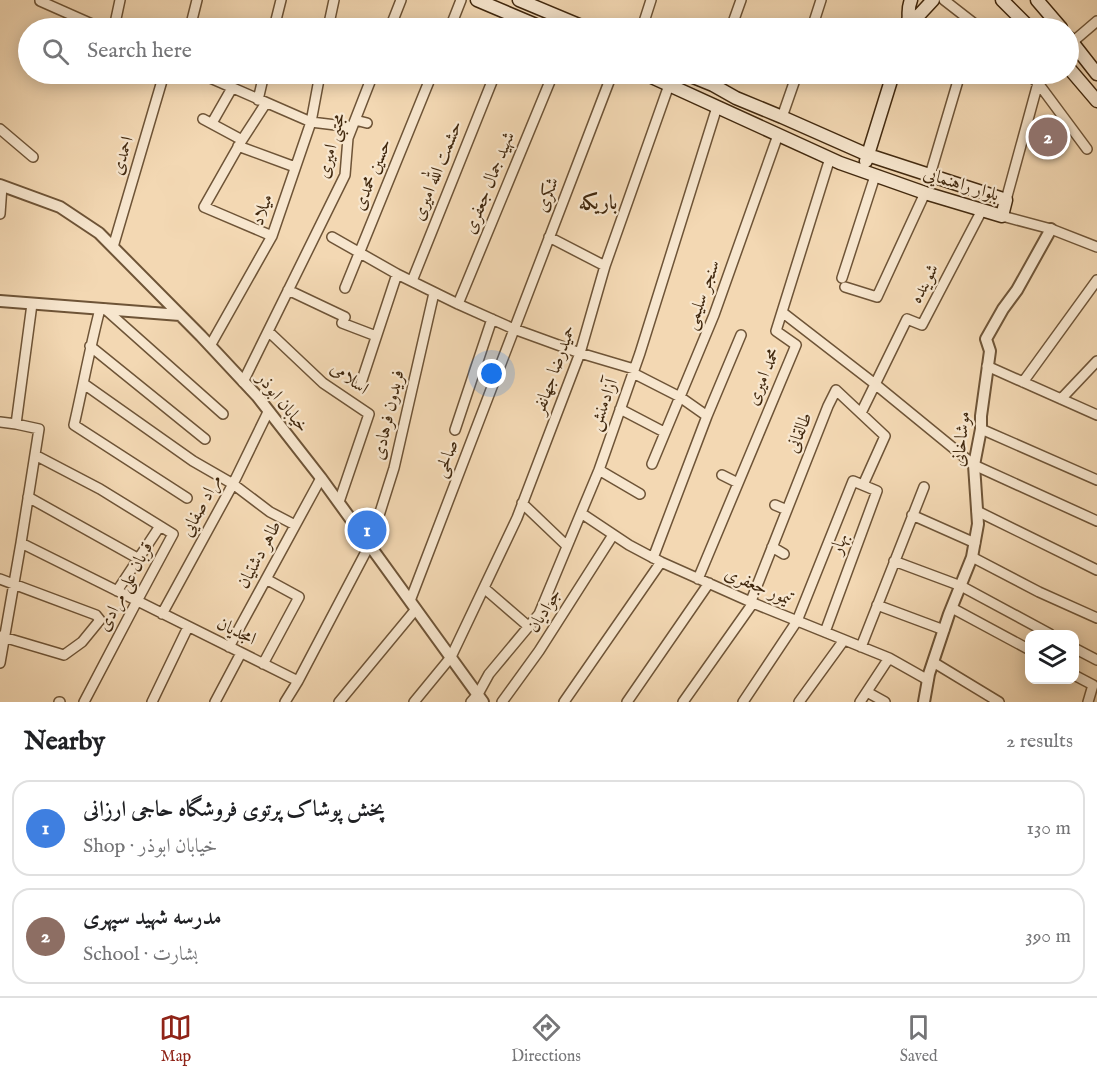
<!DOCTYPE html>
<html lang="en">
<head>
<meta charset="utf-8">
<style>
	body { margin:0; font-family:"IM FELL English",Amiri,serif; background:#f2f2f2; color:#202124 }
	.controls { position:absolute; right:18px; bottom:18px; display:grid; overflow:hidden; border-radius:12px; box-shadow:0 3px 15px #0003 }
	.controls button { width:54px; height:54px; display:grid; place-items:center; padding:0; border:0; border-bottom:2px solid #e0e0e0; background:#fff; color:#202124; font:30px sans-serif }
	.you { position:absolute; left:492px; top:374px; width:21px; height:21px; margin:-15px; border:4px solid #fff; border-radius:50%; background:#1a73e8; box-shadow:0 0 0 9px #1a73e833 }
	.badge { display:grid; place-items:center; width:39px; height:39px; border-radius:50%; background:#8f2418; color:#fff; font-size:20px; font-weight:700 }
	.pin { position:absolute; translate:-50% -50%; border:3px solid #fff; box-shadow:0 2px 6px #0006 }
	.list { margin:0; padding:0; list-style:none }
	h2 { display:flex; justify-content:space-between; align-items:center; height:78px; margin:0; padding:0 24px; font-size:26px }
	h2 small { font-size:20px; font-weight:400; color:#757577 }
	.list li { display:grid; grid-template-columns:39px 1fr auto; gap:18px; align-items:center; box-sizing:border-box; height:96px; margin:0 12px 12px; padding:0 12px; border:2px solid #e0e0e0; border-radius:18px }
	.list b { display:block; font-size:22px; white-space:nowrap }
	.list p { margin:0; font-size:20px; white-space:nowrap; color:#757577 }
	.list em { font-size:20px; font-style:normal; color:#757577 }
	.icon { flex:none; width:33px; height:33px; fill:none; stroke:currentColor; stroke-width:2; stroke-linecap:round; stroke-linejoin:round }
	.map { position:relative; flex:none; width:1097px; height:702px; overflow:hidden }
	.search { position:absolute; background:#fff; box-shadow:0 3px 15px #0003; left:18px; right:18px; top:18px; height:66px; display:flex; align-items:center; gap:15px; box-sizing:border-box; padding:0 21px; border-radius:33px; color:#757577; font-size:22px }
	.sheet { height:294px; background:#fff }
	nav { display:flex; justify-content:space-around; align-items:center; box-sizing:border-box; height:84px; border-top:2px solid #e0e0e0; background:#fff; font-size:16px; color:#757577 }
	nav a { display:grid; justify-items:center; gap:3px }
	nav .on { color:#8f2418 }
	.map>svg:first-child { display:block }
</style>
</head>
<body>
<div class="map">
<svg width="1097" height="702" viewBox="0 0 1097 702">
	<rect width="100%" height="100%" fill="#f3d8b3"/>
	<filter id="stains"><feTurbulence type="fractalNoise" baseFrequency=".00333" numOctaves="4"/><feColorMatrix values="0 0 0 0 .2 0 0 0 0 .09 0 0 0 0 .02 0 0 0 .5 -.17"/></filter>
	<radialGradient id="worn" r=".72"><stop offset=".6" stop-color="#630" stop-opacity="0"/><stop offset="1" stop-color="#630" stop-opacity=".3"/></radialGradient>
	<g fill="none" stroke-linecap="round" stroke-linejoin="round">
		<defs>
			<path id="minor" d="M40,0V1L101,28
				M944,0L980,28
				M114,28L120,0
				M190,28L197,0
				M274,28L281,0
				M328,28L334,0
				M390,28L401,0
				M450,28L461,0
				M513,28L518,18
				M642,28L651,0
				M731,28L741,0
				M812,28L821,0
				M1069,45L1097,21
				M201,74L311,122L352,127
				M1028,74L1038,83L1087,149
				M713,85L717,74
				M258,100L264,74
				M782,117L797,74
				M203,119L242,140L204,207L272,236
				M355,120L367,123
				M212,123L232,88
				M0,129L33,157
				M242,140L266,103
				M238,146L295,167
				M930,175L960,74
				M1006,200L1038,83
				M0,214L2,186
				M1002,216L1051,229L1097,247
				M332,237L397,274L458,304L514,329L580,353L634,369
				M549,237L605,266
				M113,247L164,74
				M842,278L875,176
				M412,281L495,74
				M845,287L877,297L925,193
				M345,288L432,74
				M288,290L345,317L342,323L376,336
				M458,304L553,74
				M100,309C90,347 83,386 74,425L187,498
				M105,309L223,414
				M782,312L875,384L974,465L1097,521
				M268,331L323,383L369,414L339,502
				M90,346L205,439
				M210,346L272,236L311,122L320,74
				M987,366L1097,415
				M633,373L680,397L707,416
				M243,382L345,175L348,138L373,74
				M1023,382L1097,280
				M361,383L397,274
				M84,384L193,461L233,484L270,512L295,525
				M1061,399L1097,361
				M620,409L664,432
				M861,413L907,319L922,325L982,210
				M0,422L16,424L39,429L21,543L0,663
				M16,424L32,304
				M981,429L1097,480
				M455,430L492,319
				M35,455L100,489L173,534L137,601L84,702
				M652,464L714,315L778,135
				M599,470L640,494
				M722,475L738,483
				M28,497L139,559
				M522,503L567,546
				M775,505L787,510
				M977,511L1097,570
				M581,513L629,545L661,562L753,603L889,658L928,680
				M912,515L975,543
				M21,543L298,681L370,544L394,468L434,293
				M772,547L784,554
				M972,557L1039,592L1097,618
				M653,558L707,416L741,335
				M894,561L961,586L1050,634
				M0,579L96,615L100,620L82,642L64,655L0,636
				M698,579L796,345L776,331L830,158
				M484,588L528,626
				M117,591L160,526
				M410,601L612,74
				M751,601L828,406L836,390L885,436L863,485
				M877,605L944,630
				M952,608L1030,650
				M162,614L233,484L268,412
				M229,647L321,478
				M861,647L924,487
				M1074,648L1097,660
				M933,662L999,702
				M263,664L299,597L266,579
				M1074,675L1093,685L1088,702
				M867,692L885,702
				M59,702H60
				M152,702L188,627
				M215,702L241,653
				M285,702L298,681
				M339,702L416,609
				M414,702L451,657L517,518L580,353L605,266L669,85
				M471,702L478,694L489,674L539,614L581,513L599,470L640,353L717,107
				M502,702L539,651L613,535
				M564,702L661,562
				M627,702L709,583
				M683,702L753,603
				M743,702L797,621L853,481L877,491L825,632
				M799,702L844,640
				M860,702L889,658"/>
			<path id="tertiary" d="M0,185L60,207L99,233L201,336L257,396L321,478L483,702
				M0,301L180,315
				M924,702L929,674L949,614L972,557L978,524L974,465L981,429V416L990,351L986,339L1003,309L1017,290L1051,229"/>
			<path id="secondary" d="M477,0L543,28
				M519,0L586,28
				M1002,0L1030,28
				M1037,0L1061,28
				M909,22L920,14L933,0
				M907,27C911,16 906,12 911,0
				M1068,37L1097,74
				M1068,67L1097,101
				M645,74L840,163L925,193L1002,216L1006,200L868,155L782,117L736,98L713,85L686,74
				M866,161L893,74"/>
		</defs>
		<!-- minor casing -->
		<use href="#minor" stroke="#6e5437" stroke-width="12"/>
		<!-- tertiary casing -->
		<use href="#tertiary" stroke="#6e5437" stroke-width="14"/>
		<!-- secondary casing -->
		<use href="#secondary" stroke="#41280e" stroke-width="15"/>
		<!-- minor -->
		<use href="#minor" stroke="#f7e6ce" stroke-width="9"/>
		<!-- tertiary -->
		<use href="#tertiary" stroke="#f7e6ce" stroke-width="10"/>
		<!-- secondary -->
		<use href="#secondary" stroke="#f7e6ce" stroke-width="12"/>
	</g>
	<g text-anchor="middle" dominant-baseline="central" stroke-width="4.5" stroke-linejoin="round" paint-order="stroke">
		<!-- street labels -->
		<g font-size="18" fill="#41280e" stroke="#f7e6ce">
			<text transform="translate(332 146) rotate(-75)">مجتبی امیری</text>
			<text transform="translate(123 156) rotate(-73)">احمدی</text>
			<text transform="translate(438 171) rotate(-68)">حشمت الله امیری</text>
			<text transform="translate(373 175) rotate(-68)">حسین محمدی</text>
			<text transform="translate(490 183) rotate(-68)">شهید جمال جعفری</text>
			<text transform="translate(961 185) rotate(17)">بلوار راهنمایی</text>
			<text transform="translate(548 195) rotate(-69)">شکری</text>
			<text transform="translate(263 210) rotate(-71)">میلاد</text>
			<text transform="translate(925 284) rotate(-62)">شوینده</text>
			<text transform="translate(703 295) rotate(-70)">سنجر سلیمی</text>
			<text transform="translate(555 370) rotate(-70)">حمیدرضا جهانفر</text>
			<text transform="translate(764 377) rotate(-67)">محمد امیری</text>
			<text transform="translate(349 379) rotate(36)">اسلامی</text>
			<text transform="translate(282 403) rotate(51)">خیابان ابوذر</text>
			<text transform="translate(604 405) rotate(-70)">آزادمنش</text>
			<text transform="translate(389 415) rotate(-77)">فریدون فرهادی</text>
			<text transform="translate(800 433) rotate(-68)">طالقانی</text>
			<text transform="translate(962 439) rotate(-84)">موشاخانی</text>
			<text transform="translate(447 459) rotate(-69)">صالحی</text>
			<text transform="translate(202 506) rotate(-62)">مراد صفایی</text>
			<text transform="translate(840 544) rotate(-70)">بهار</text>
			<text transform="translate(260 555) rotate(-62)">طاهر دشتیان</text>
			<text transform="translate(126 587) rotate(-62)">قربان علی مرادی</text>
			<text transform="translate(758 587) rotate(23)">تیمور جعفری</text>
			<text transform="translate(545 611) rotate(-58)">جوادیان</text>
			<text transform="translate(236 632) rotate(26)">امجدیان</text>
		</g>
		<!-- neighbourhood labels -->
		<g font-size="20" font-weight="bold" fill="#41280e" stroke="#f7e6ce">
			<text x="598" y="203">باریکه</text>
		</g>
	</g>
	<rect width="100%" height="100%" filter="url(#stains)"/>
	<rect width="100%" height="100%" fill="url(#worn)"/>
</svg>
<div class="controls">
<button><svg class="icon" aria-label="layers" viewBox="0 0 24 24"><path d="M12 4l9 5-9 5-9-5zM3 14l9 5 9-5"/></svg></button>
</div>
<div class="you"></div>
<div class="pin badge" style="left:367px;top:530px;background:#3f7fe0">1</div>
<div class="pin badge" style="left:1048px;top:137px;background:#8d6e63">2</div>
<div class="search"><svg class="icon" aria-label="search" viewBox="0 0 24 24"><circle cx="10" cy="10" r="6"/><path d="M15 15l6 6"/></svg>Search here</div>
</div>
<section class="sheet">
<h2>Nearby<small>2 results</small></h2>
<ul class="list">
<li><span class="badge" style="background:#3f7fe0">1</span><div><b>پخش پوشاک پرتوی فروشگاه حاجی ارزانی</b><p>Shop · خیابان ابوذر</p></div><em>130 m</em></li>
<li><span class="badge" style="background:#8d6e63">2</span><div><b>مدرسه شهید سپهری</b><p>School · بشارت</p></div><em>390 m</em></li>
</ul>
</section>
<nav>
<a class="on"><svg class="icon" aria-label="map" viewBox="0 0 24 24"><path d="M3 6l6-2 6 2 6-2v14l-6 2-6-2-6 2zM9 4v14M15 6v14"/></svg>Map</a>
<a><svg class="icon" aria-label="directions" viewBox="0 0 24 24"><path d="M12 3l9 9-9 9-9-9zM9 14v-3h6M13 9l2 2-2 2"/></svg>Directions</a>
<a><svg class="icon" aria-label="saved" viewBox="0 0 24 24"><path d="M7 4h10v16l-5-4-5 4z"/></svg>Saved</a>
</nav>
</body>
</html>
